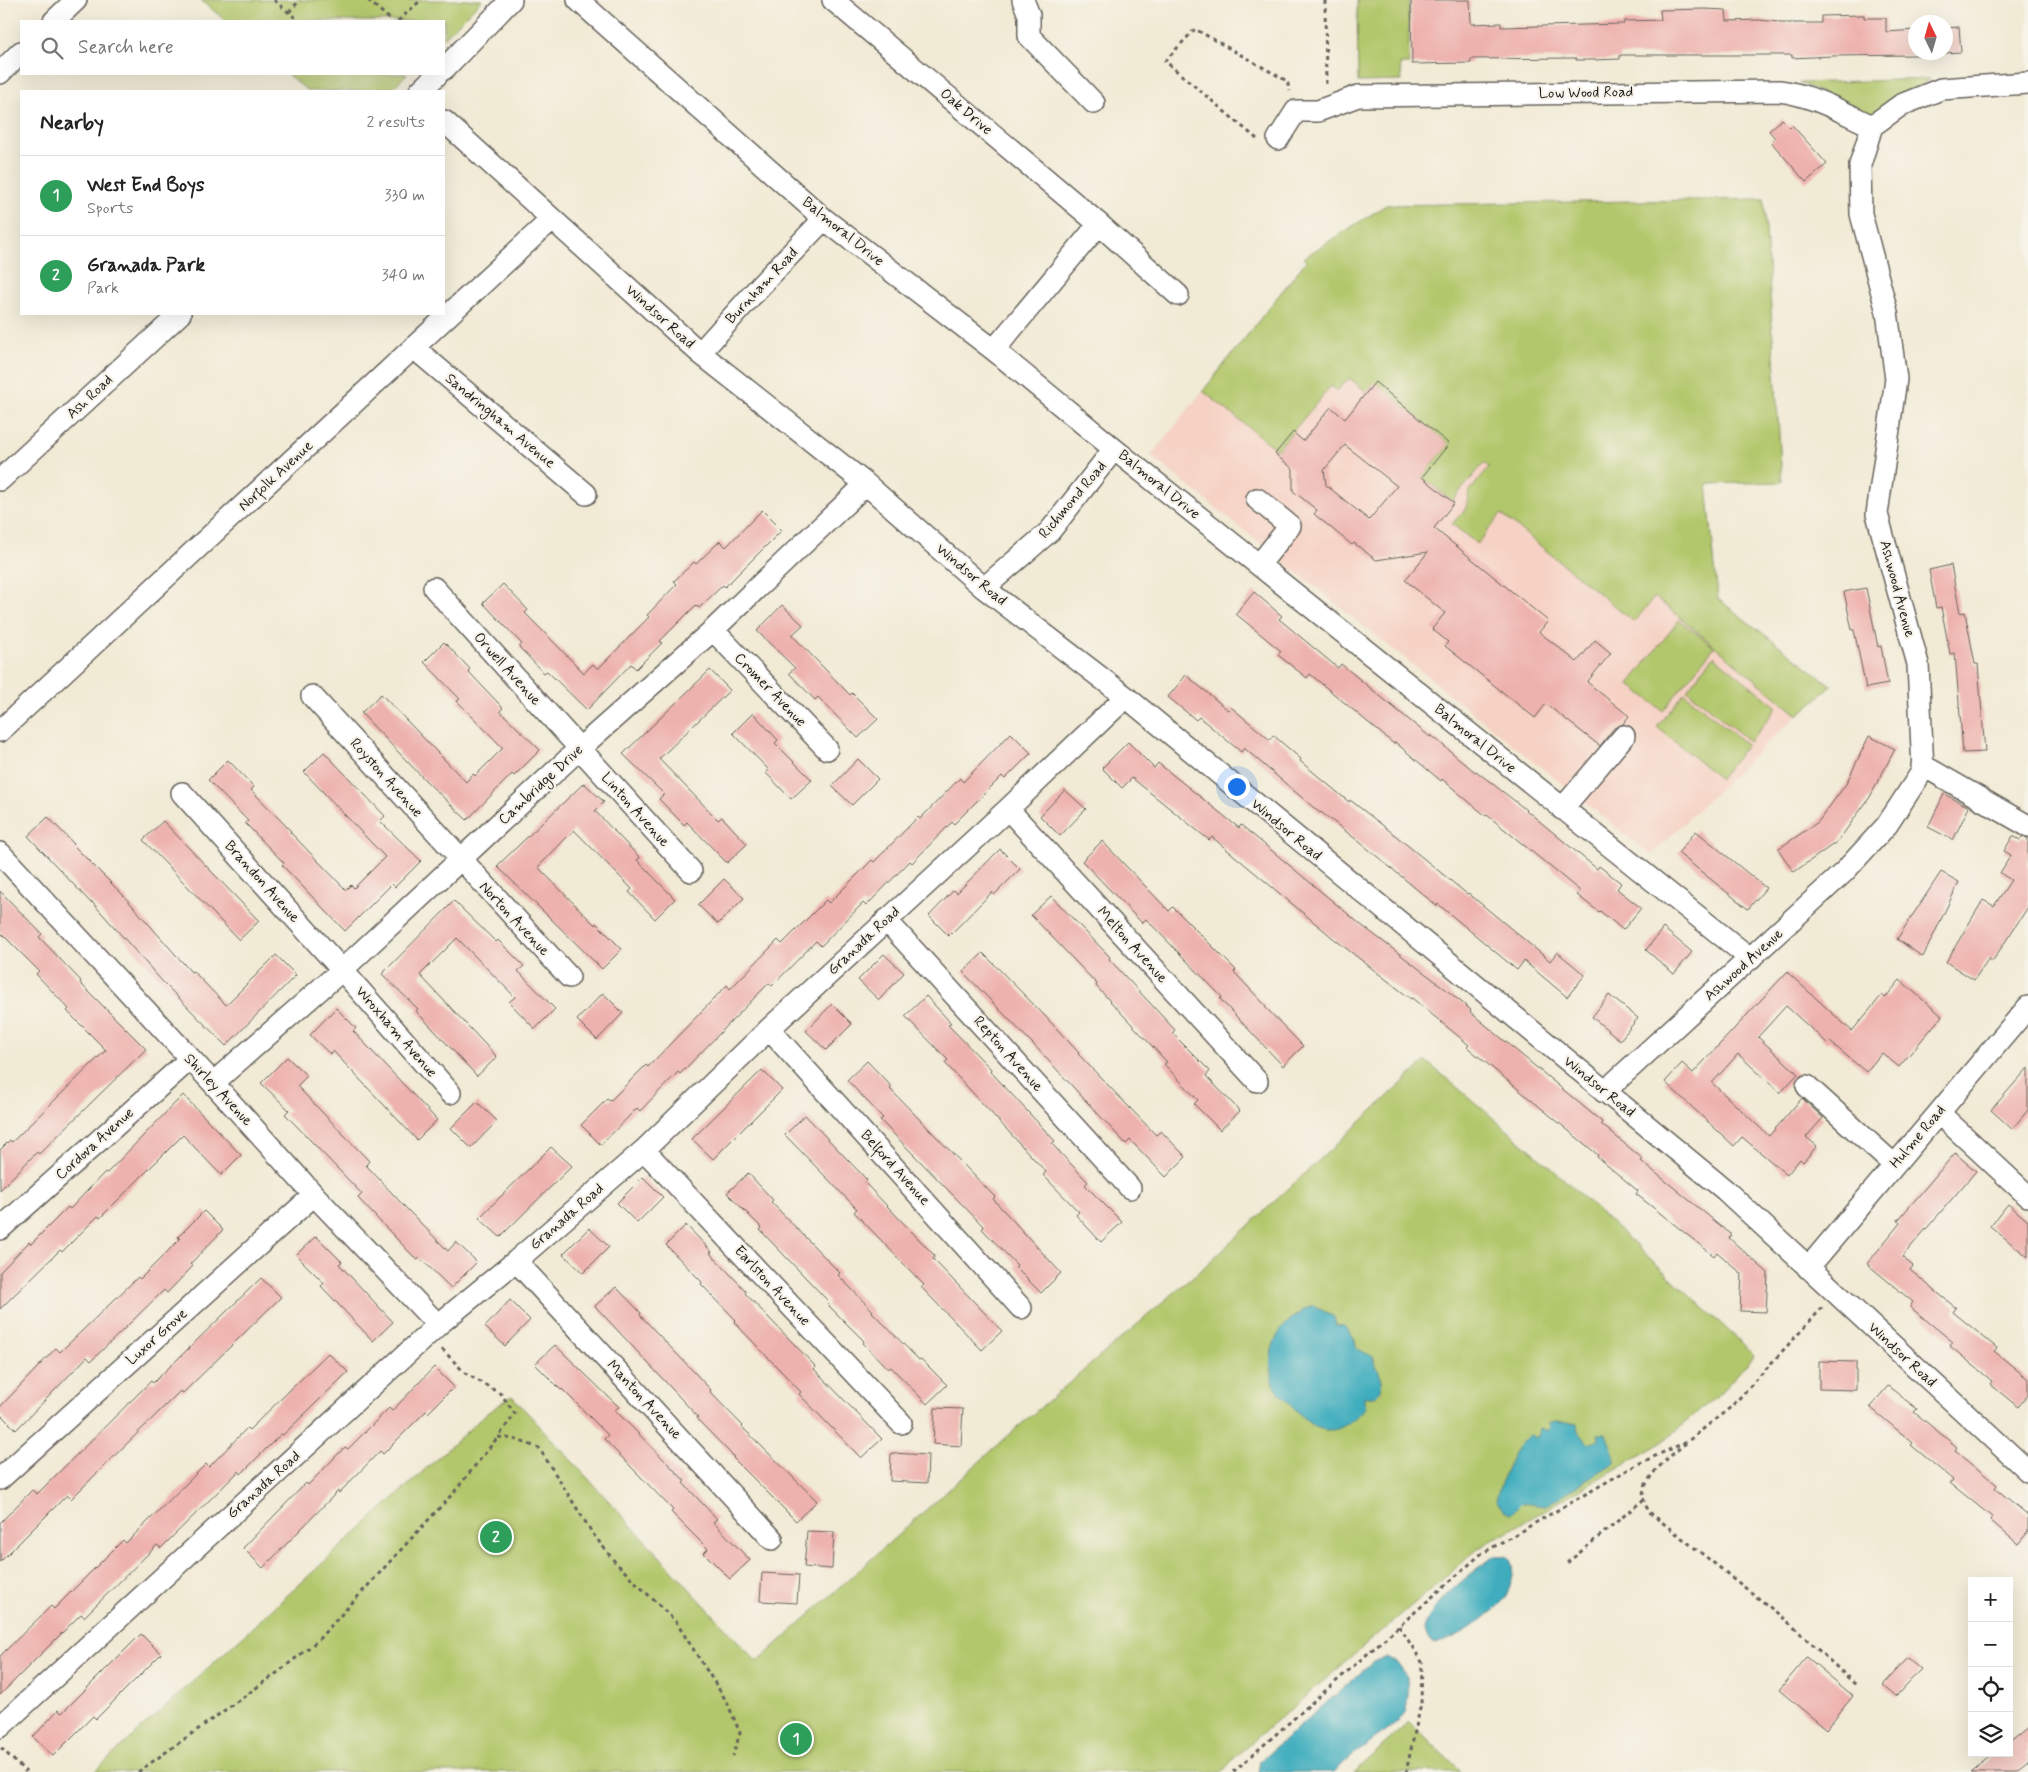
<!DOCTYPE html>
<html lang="en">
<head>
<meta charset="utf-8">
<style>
	body { margin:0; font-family:Mynerve,sans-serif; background:#f2f2f2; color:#222 }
	.controls { position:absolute; right:15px; bottom:15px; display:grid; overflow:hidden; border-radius:0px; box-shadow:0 5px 20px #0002 }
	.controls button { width:45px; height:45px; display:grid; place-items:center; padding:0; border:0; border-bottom:1px solid #e0e0e0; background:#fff; color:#222; font:25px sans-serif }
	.compass { position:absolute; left:1908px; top:15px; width:45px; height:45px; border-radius:50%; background:#fff; box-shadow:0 5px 20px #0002; rotate:355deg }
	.you { position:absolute; left:1236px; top:786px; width:18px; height:18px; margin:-12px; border:4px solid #fff; border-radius:50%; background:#1a73e8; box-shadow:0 0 0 8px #1a73e833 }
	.badge { display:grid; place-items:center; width:32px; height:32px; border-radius:50%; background:#2563eb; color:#fff; font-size:16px; font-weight:700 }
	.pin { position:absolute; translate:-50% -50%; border:2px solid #fff; box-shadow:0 1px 5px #0006 }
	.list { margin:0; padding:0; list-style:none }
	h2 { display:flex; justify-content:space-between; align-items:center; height:65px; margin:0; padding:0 20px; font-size:21px }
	h2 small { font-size:16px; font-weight:400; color:#767676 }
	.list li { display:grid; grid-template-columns:32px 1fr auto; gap:15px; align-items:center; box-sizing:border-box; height:80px; padding:0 20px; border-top:1px solid #e0e0e0 }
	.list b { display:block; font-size:19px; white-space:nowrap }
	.list p { margin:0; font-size:16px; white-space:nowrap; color:#767676 }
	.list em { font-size:16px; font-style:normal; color:#767676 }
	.icon { flex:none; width:28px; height:28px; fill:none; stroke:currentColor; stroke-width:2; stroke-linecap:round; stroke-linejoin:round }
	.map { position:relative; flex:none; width:2028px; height:1772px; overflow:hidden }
	.search { position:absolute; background:#fff; box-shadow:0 5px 20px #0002; left:20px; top:20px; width:425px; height:55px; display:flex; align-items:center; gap:12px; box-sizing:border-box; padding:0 18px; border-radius:0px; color:#767676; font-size:19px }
	.panel { position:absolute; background:#fff; box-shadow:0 5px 20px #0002; left:20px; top:90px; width:425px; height:225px; border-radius:0px }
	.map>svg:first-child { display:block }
</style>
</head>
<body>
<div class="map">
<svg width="2028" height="1772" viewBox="0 0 2028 1772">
	<rect width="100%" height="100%" fill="#f7f3e8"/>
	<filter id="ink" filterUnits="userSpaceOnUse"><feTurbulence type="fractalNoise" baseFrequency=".02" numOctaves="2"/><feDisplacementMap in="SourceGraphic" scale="10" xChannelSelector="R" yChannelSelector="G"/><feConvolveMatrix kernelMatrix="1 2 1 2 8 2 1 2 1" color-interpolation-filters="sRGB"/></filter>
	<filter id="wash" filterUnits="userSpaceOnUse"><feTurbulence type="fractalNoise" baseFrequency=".0096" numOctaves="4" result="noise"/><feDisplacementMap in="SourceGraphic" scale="20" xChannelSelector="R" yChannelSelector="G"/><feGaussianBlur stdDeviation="1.12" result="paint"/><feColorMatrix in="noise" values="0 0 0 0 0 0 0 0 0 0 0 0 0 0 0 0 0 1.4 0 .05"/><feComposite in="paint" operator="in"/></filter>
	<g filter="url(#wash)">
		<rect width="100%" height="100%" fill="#f1ead5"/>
		<!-- built -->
		<path fill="#f6d2c4" d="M1764,199L1782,482L1707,484L1718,599L1832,686L1775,735L1651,855L1151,456L1306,261L1303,258L1386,205Z"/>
		<!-- green -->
		<path fill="#b2c76c" stroke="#677244" d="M201,0H482L444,38V21H226Z
			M1357,0H1409V64H1400L1402,81L1358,82Z
			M287,74H407L390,91H308Z
			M1930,79L1874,116L1799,83Z
			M1764,199L1782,482L1707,484L1718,599L1832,686L1798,715L1655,597L1634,622L1501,514L1477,544L1452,524L1466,508L1469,492L1489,467L1484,463L1452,501L1422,477L1449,444L1375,383L1367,392L1349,378L1337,391L1331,386L1277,450L1203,391L1306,261L1303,258L1386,205Z
			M1679,620L1714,647L1663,711L1629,684Z
			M1714,656L1777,707L1750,742L1687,690Z
			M1684,693L1747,745L1720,779L1657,727Z
			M1426,1061L1545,1162L1755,1355L1718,1395L1661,1443L1479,1548L1238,1754L1222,1772H94L487,1413L512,1396L757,1662L1018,1427L1203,1268Z
			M1409,1722L1461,1772H1354Z"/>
		<!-- water -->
		<path fill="#40adbe" stroke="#2e646d" d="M1313,1305L1334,1317L1336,1325L1344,1326L1355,1340L1356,1348L1373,1357L1382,1380L1381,1390L1374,1397H1363L1366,1408C1356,1416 1344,1430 1331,1430C1315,1431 1306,1421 1296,1410C1288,1402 1278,1393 1273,1383C1272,1379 1272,1372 1271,1368C1268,1338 1287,1318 1313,1305Z
			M1555,1421L1577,1423L1578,1431L1589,1444L1599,1440L1598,1434H1606L1614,1454V1463L1545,1506L1522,1503L1511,1514L1504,1511L1496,1500C1502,1479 1511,1448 1530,1435L1537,1438L1539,1429L1546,1431L1550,1428L1549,1423Z
			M1494,1556C1499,1556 1505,1555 1509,1558C1520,1567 1508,1596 1500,1604C1482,1622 1459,1638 1434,1644L1428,1639L1424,1628C1436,1597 1469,1576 1494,1556Z
			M1387,1658L1398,1663L1407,1677L1408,1695L1406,1711L1397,1723L1356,1752L1334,1772H1258L1260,1761L1374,1661Z"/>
		<g id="blocks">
			<!-- building -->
			<path fill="#eeb2ae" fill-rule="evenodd" d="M1411,0H1470L1471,24L1501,23V27L1624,24V21L1661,20L1660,10L1705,9L1726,10L1727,21L1759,20L1779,22V23H1821V16L1864,15V18H1886V32L1916,30V52H1946V28L1959,27L1961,52L1915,55L1833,56L1792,58V55H1620V59L1594,60H1576V58L1471,59V63L1412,64Z
				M1782,119L1790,127L1792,125L1827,164L1806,182L1771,142L1775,138L1769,131Z
				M1375,382L1449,444L1422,477L1454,503L1434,528L1548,621L1539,632L1577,662L1595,640L1611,653L1587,682L1629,716L1623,724L1614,728L1600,746L1546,704L1535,718L1445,646L1448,642L1432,629L1445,613L1405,580L1428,552L1376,560L1354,543L1352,545L1314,514L1317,510L1293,491V469L1275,454L1293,432L1303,441L1331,407L1345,419ZM1345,445L1397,486L1369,520L1326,485L1324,470Z
				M762,510L782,530L725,587L723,585L699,608L696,605L660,641L662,643L636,669L631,664L587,710L547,671L544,673L519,647L522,644L483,603L503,584L528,610L525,613L584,673L593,664L598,669L649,617L647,615L677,584L674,581L694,562L696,564L720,541L726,547Z
				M1951,565L1960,613L1965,612L1975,664H1978L1985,752L1963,753L1955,653L1950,654L1941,607L1936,608L1929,570Z
				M1866,588L1878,647L1881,646L1888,684L1866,688L1854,630H1852L1844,592Z
				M1254,592L1282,616L1279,619L1338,668L1341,664L1430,737L1431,735L1475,772L1476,771L1520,805L1597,869L1599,866L1621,883L1617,889L1641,908L1623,930L1600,911L1599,912L1577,895L1580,891L1487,815L1486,816L1442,779L1441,781L1395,742L1394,744L1310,674L1307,678L1278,655L1281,651L1236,614Z
				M782,605L803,625L792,635L850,695L852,693L878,719L858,738L818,697L815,700L789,673L795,668L757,631Z
				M444,642L470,669L468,671L503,708L500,711L540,750L514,776L512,774L467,820L425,780L361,713L381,694L466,782L473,774L475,776L503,748L457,701L460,699L424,662Z
				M710,670L730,690L659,759L718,820L722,817L747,844L727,863L687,822L684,825L659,799L664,794L623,754Z
				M1186,675L1228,710L1231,707L1270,740L1273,735L1301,759L1300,761L1349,802L1350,800L1390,831L1467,894L1468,893L1550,961L1557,952L1585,975L1567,997L1524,961L1517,970L1438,904L1437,906L1362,844L1321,812L1320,813L1244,748L1241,752L1199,717L1196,720L1168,697Z
				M753,713L778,740L775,743L812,780L791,799L766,773L769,770L733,733Z
				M1011,733L1031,753L1005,779L1002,776L954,824L952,822L912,863L910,861L866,906L863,903L821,946L816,941L772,986L769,983L680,1074L678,1072L640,1111L637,1108L601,1145L581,1125L607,1099L610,1101L646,1065L648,1067L727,985L730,989L778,940L782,944L826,900L829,903L872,860L874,862L918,817L920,819L960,778L963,782Z
				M1869,736L1895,749L1870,797L1838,841L1794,872L1778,849L1818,822L1846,784Z
				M1128,742L1154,768L1158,763L1239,828L1241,825L1360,924L1443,987L1471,1010L1470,1012L1602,1122L1601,1124L1643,1159L1641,1161L1732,1235L1729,1238L1768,1273L1766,1312L1740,1311L1742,1274L1717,1252L1714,1256L1636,1194L1638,1191L1597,1157L1598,1155L1467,1047L1469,1045L1412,998L1411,999L1333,938L1212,837L1209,840L1132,778L1122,788L1102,768Z
				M324,752L385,816L380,821L421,861L395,887L392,884L345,931L282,865L284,863L245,823L248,821L208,780L228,760L254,787L251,790L291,831L290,832L346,890L351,885L354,888L385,857L304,772Z
				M858,759L878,779L852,805L832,786Z
				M584,783L604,802L595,811L640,858L637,860L675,899L655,919L629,892L632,889L574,830L538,867L595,925L596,923L622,949L602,969L497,866Z
				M1065,790L1086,809L1060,836L1040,816Z
				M1944,794L1969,807L1953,840L1928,827Z
				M48,817L74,844L73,845L123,895L191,972L193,971L226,1005L276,955L296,975L226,1046L161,980L92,902L91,903L28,836Z
				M163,821L259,921L239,940L143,840Z
				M1696,831L1766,888L1748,909L1678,853Z
				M2013,836L2020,840L2022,837L2028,838V907L1992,962L1989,958L1974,980L1946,962L1983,900L1994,906L2011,880L2000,873L2011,855L2004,851Z
				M1102,841L1169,911L1173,907L1236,970L1234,972L1266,1006L1265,1007L1303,1046L1283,1066L1220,999L1222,997L1179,953L1146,919L1142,923L1082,861Z
				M1000,849L1020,869L994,895L992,892L949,936L929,916L954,890L957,893Z
				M1941,872L1959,882L1923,957L1897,939Z
				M724,879L744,898L718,924L698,905Z
				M0,891L42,934L39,937L81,981L80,983L146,1049L39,1154L37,1152L0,1190V1150L10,1140L12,1142L106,1050L67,1011L69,1009L36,974L39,971L0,932Z
				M1051,896L1110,957L1109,959L1175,1030L1172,1033L1210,1071L1206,1076L1240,1111L1220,1130L1194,1104L1198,1100L1164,1064L1167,1062L1096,986L1097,984L1031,915Z
				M454,901L496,942L498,940L524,966L518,971L555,1009L535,1029L509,1002L515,997L457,938L420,975L497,1057L477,1076L416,1011L418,1009L382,974Z
				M1663,928L1692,952L1674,974L1646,950Z
				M983,953L1045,1016L1079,1053L1078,1054L1156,1135L1161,1131L1186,1157L1166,1177L1130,1140L1126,1144L1034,1045L963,972Z
				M884,954L904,973L879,1000L858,980Z
				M1787,972L1852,1031L1882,995L1885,998L1900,980L1942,1016L1899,1067L1882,1053L1866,1072L1829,1041L1827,1043L1786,1006L1758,1037L1798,1074L1780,1093L1738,1054L1712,1083L1769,1136L1802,1098L1823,1118L1806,1137L1817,1146L1803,1162L1800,1159L1787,1175L1742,1137L1734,1146L1665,1082L1682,1063L1693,1073Z
				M603,993L623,1013L597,1040L577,1020Z
				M1609,995L1638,1018L1620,1040L1592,1017Z
				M926,996L951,1023L948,1025L991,1069L990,1071L1055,1141L1052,1144L1088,1182L1085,1185L1122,1222L1101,1242L1076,1215L1079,1212L1043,1175L1046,1172L945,1063L948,1060L905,1016Z
				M832,1004L852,1024L826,1050L806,1031Z
				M336,1008L356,1028L353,1031L437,1120L417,1140L333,1051L330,1054L310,1035Z
				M287,1057L307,1076L297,1086L369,1161L366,1165L403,1205L448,1251L456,1242L477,1262L451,1288L420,1258L417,1260L392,1234L358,1198L362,1194L285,1114L289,1110L261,1083Z
				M867,1061L892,1087L890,1089L995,1197L993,1199L1061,1273L1041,1293L1015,1267L1017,1265L982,1229L984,1227L880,1120L883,1118L847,1080Z
				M2028,1068V1110L2012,1129L1991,1110Z
				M762,1070L782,1090L713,1159L692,1139Z
				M183,1095L241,1155L221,1175L183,1135L100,1218L98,1216L62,1252L60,1250L0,1309V1272L29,1242L31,1244L68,1207L70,1209L105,1172L107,1173Z
				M477,1102L497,1121L471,1148L451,1128Z
				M805,1115L867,1180L865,1183L935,1256L933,1259L1002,1331L982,1350L921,1287L924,1285L854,1212L857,1209L785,1135Z
				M551,1147L572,1166L500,1237L479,1218Z
				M1955,1153L1976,1171L1902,1257L1913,1266L1910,1270L1956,1308L1953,1312L1997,1348L1994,1351L2028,1379V1395L2018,1407L1990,1384L1992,1381L1950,1346L1953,1342L1910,1307L1913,1302L1867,1264L1900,1223L1898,1220Z
				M748,1173L773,1200L771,1202L840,1273L838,1275L873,1311L872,1312L919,1360L921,1359L947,1385L927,1404L891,1367L888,1369L863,1343L864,1341L827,1304L829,1302L760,1230L762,1228L727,1193Z
				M643,1177L663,1197L637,1223L617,1203Z
				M2008,1204L2028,1221V1257L1990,1226Z
				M204,1211L223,1230L190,1264L193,1266L167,1293L164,1290L91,1361L87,1357L16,1430L0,1414V1407L56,1348L60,1352L138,1277L140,1279L180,1239L178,1237Z
				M686,1225L712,1252L710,1253L746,1291L745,1293L816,1367L814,1369L882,1439L861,1458L799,1394L801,1392L734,1322L736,1320L701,1284L702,1282L666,1245Z
				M589,1228L609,1247L583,1273L563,1254Z
				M316,1236L342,1262L339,1264L393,1322L373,1341L321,1286L324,1283L296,1255Z
				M261,1278L281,1297L183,1393L180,1391L71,1499L67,1495L0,1562V1523L32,1490L37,1494L151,1381L153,1383Z
				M616,1287L641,1313L640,1315L711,1390L710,1392L743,1426L742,1427L817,1501L796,1521L733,1458L734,1457L697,1419L698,1417L595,1306Z
				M510,1300L530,1320L505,1346L485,1327Z
				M555,1345L619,1407L615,1410L685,1481L683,1483L717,1519L713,1522L750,1560L730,1579L704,1553L708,1549L671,1512L673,1510L604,1439L608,1435L562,1389L561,1390L535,1364Z
				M328,1353L348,1372L283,1435L281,1434L241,1474L239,1471L161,1548L157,1545L84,1617L81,1614L0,1695V1656L51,1606L54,1609L123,1540L126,1543L206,1464L209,1467L247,1428L249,1430Z
				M1819,1361L1856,1362V1390L1819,1389Z
				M434,1367L454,1387L428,1413L426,1411L383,1454L380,1451L339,1493L338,1491L263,1568L243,1548L306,1483L308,1485L345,1447L348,1449L389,1408L392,1411Z
				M1888,1386L1917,1409L1914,1412L1957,1447L1955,1450L1997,1485L1995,1488L2028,1515V1532L2018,1544L1990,1520L1992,1517L1950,1483L1953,1480L1911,1445L1913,1443L1870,1407Z
				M935,1408L963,1409L961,1446L933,1444Z
				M891,1453L928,1455L927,1483L890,1481Z
				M807,1531L834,1532L832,1569L804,1567Z
				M762,1573L799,1575L797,1603L760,1601Z
				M141,1634L161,1654L96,1719L93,1716L53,1756L33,1737L58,1710L62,1713Z
				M1807,1657L1853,1696L1826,1729L1779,1690Z
				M1908,1658L1921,1669L1896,1696L1883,1685Z
				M2028,1727V1763L2017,1772H1972L1995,1753H2009V1742Z"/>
		</g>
	</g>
	<g filter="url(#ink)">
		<use href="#blocks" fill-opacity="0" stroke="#67645d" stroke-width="1"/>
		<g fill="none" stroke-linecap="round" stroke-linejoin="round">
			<defs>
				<path id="minor" d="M578,0L824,219L994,350L1114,449L1751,959
					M833,0L1099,224L1178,295
					M1023,0L1029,15V36L1094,103
					M54,21L76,0
					M444,69L511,0
					M0,73L21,52
					M420,91L438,74
					M444,121L700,353L866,484L984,588L1126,697L1725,1190L2028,1471
					M1278,139L1296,111H1318L1358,96L1779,91C1813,95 1842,112 1872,126
					M414,348L586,494
					M994,350L1099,224
					M700,353L761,285L824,219
					M0,480L180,314
					M1257,499L1290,526L1259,565
					M434,588L691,871
					M984,588L1050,531L1114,449
					M713,630L827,749
					M312,696L569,977
					M0,731L552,219
					M1922,765L2028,826
					M182,793L342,970L450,1093
					M1008,809L1257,1081
					M1562,809L1624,736
					M0,853L213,1083L314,1195L438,1325
					M886,920L1130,1188
					M769,1029L1021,1308
					M213,1083L342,970L579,749L713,630L866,484
					M1807,1086L1894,1165
					M1604,1092L1844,872L1887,825L1923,770L1918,664L1877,514L1896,379L1887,312L1861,214L1860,165L1872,126L1901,105L1941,89L2028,83
					M1939,1113L2028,1196
					M644,1150L901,1423
					M0,1229L190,1059
					M516,1261L772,1539
					M1808,1268L2028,1007
					M0,1479L314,1195
					M0,1727L438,1325L516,1261L644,1150L769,1029L1008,809L1126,697"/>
			</defs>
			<!-- minor casing -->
			<use href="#minor" stroke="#67645d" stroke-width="24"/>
			<!-- path -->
			<path stroke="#67645d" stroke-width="3" stroke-dasharray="4 4" stroke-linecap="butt" d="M274,0L299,21
				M368,0L392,21
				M1325,0L1326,87
				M289,12L300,0
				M398,21L421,0
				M1257,139L1165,61L1195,29L1287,81L1290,91
				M442,1349L465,1373L501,1394L515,1414L498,1437L514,1439L539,1448L593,1534L615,1562L676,1622L727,1702L740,1733L733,1756
				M1686,1443C1672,1455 1637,1481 1644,1501C1645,1505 1648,1509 1649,1512L1786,1620L1856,1685
				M1567,1563L1643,1500
				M1399,1626L1422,1662L1421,1704L1406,1772
				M1,1748L26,1772
				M138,1772L277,1673L316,1642L455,1491L498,1437
				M1233,1772L1481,1554L1638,1464L1688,1441L1731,1407L1822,1308"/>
			<!-- minor -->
			<use href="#minor" stroke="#fff" stroke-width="21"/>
		</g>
	</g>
	<g text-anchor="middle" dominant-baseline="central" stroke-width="4.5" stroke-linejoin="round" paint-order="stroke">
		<!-- street labels -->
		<g font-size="15" fill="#1c1c1c" stroke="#f7f3e8">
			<text transform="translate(1586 93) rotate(-1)">Low Wood Road</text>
			<text transform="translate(966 112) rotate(40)">Oak Drive</text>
			<text transform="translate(843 232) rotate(39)">Balmoral Drive</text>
			<text transform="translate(762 286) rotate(-47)">Burnham Road</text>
			<text transform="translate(660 317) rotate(42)">Windsor Road</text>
			<text transform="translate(90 397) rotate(-43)">Ash Road</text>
			<text transform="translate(500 421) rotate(40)">Sandringham Avenue</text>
			<text transform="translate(276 476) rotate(-43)">Norfolk Avenue</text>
			<text transform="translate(1159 485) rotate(39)">Balmoral Drive</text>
			<text transform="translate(1073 500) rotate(-50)">Richmond Road</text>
			<text transform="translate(971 575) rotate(40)">Windsor Road</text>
			<text transform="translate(1897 589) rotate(75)">Ashwood Avenue</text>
			<text transform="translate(507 669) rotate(48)">Orwell Avenue</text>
			<text transform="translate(770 690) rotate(46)">Cromer Avenue</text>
			<text transform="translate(1475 739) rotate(39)">Balmoral Drive</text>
			<text transform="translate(386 778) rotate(48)">Royston Avenue</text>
			<text transform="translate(541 785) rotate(-43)">Cambridge Drive</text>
			<text transform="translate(635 810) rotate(48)">Linton Avenue</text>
			<text transform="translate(1286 830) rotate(40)">Windsor Road</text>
			<text transform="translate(262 882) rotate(48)">Brandon Avenue</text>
			<text transform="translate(514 919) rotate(47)">Norton Avenue</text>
			<text transform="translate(864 941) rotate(-43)">Granada Road</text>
			<text transform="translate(1132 945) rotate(48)">Melton Avenue</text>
			<text transform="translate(1744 965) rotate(-42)">Ashwood Avenue</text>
			<text transform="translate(396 1032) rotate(49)">Wroxham Avenue</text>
			<text transform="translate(1008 1054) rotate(48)">Repton Avenue</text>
			<text transform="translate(1599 1087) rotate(39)">Windsor Road</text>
			<text transform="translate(218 1090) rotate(47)">Shirley Avenue</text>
			<text transform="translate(1918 1137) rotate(-50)">Hulme Road</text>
			<text transform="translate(95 1144) rotate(-42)">Cordova Avenue</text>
			<text transform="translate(895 1168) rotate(48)">Belford Avenue</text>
			<text transform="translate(567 1217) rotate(-41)">Granada Road</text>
			<text transform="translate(772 1286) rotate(47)">Earlston Avenue</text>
			<text transform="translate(157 1337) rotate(-42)">Luxor Grove</text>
			<text transform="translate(1902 1355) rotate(43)">Windsor Road</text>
			<text transform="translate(644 1400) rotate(47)">Manton Avenue</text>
			<text transform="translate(264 1485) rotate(-42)">Granada Road</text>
		</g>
	</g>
</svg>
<div class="controls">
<button>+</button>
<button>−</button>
<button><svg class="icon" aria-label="locate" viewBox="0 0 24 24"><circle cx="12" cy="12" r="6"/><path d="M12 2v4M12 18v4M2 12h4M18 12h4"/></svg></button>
<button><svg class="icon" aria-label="layers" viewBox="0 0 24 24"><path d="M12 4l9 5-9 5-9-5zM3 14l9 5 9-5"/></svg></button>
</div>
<svg class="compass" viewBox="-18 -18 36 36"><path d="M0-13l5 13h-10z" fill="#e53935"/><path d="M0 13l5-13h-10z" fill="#767676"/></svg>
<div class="you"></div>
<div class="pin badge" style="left:796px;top:1739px;background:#2e9e5b">1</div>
<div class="pin badge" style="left:496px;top:1537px;background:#2e9e5b">2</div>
<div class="search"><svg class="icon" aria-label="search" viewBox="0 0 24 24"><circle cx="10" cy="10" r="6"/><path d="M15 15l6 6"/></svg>Search here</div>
<section class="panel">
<h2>Nearby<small>2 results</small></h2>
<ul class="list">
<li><span class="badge" style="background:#2e9e5b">1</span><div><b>West End Boys</b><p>Sports</p></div><em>330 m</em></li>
<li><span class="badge" style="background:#2e9e5b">2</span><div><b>Granada Park</b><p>Park</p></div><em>340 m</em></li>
</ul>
</section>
</div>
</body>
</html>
